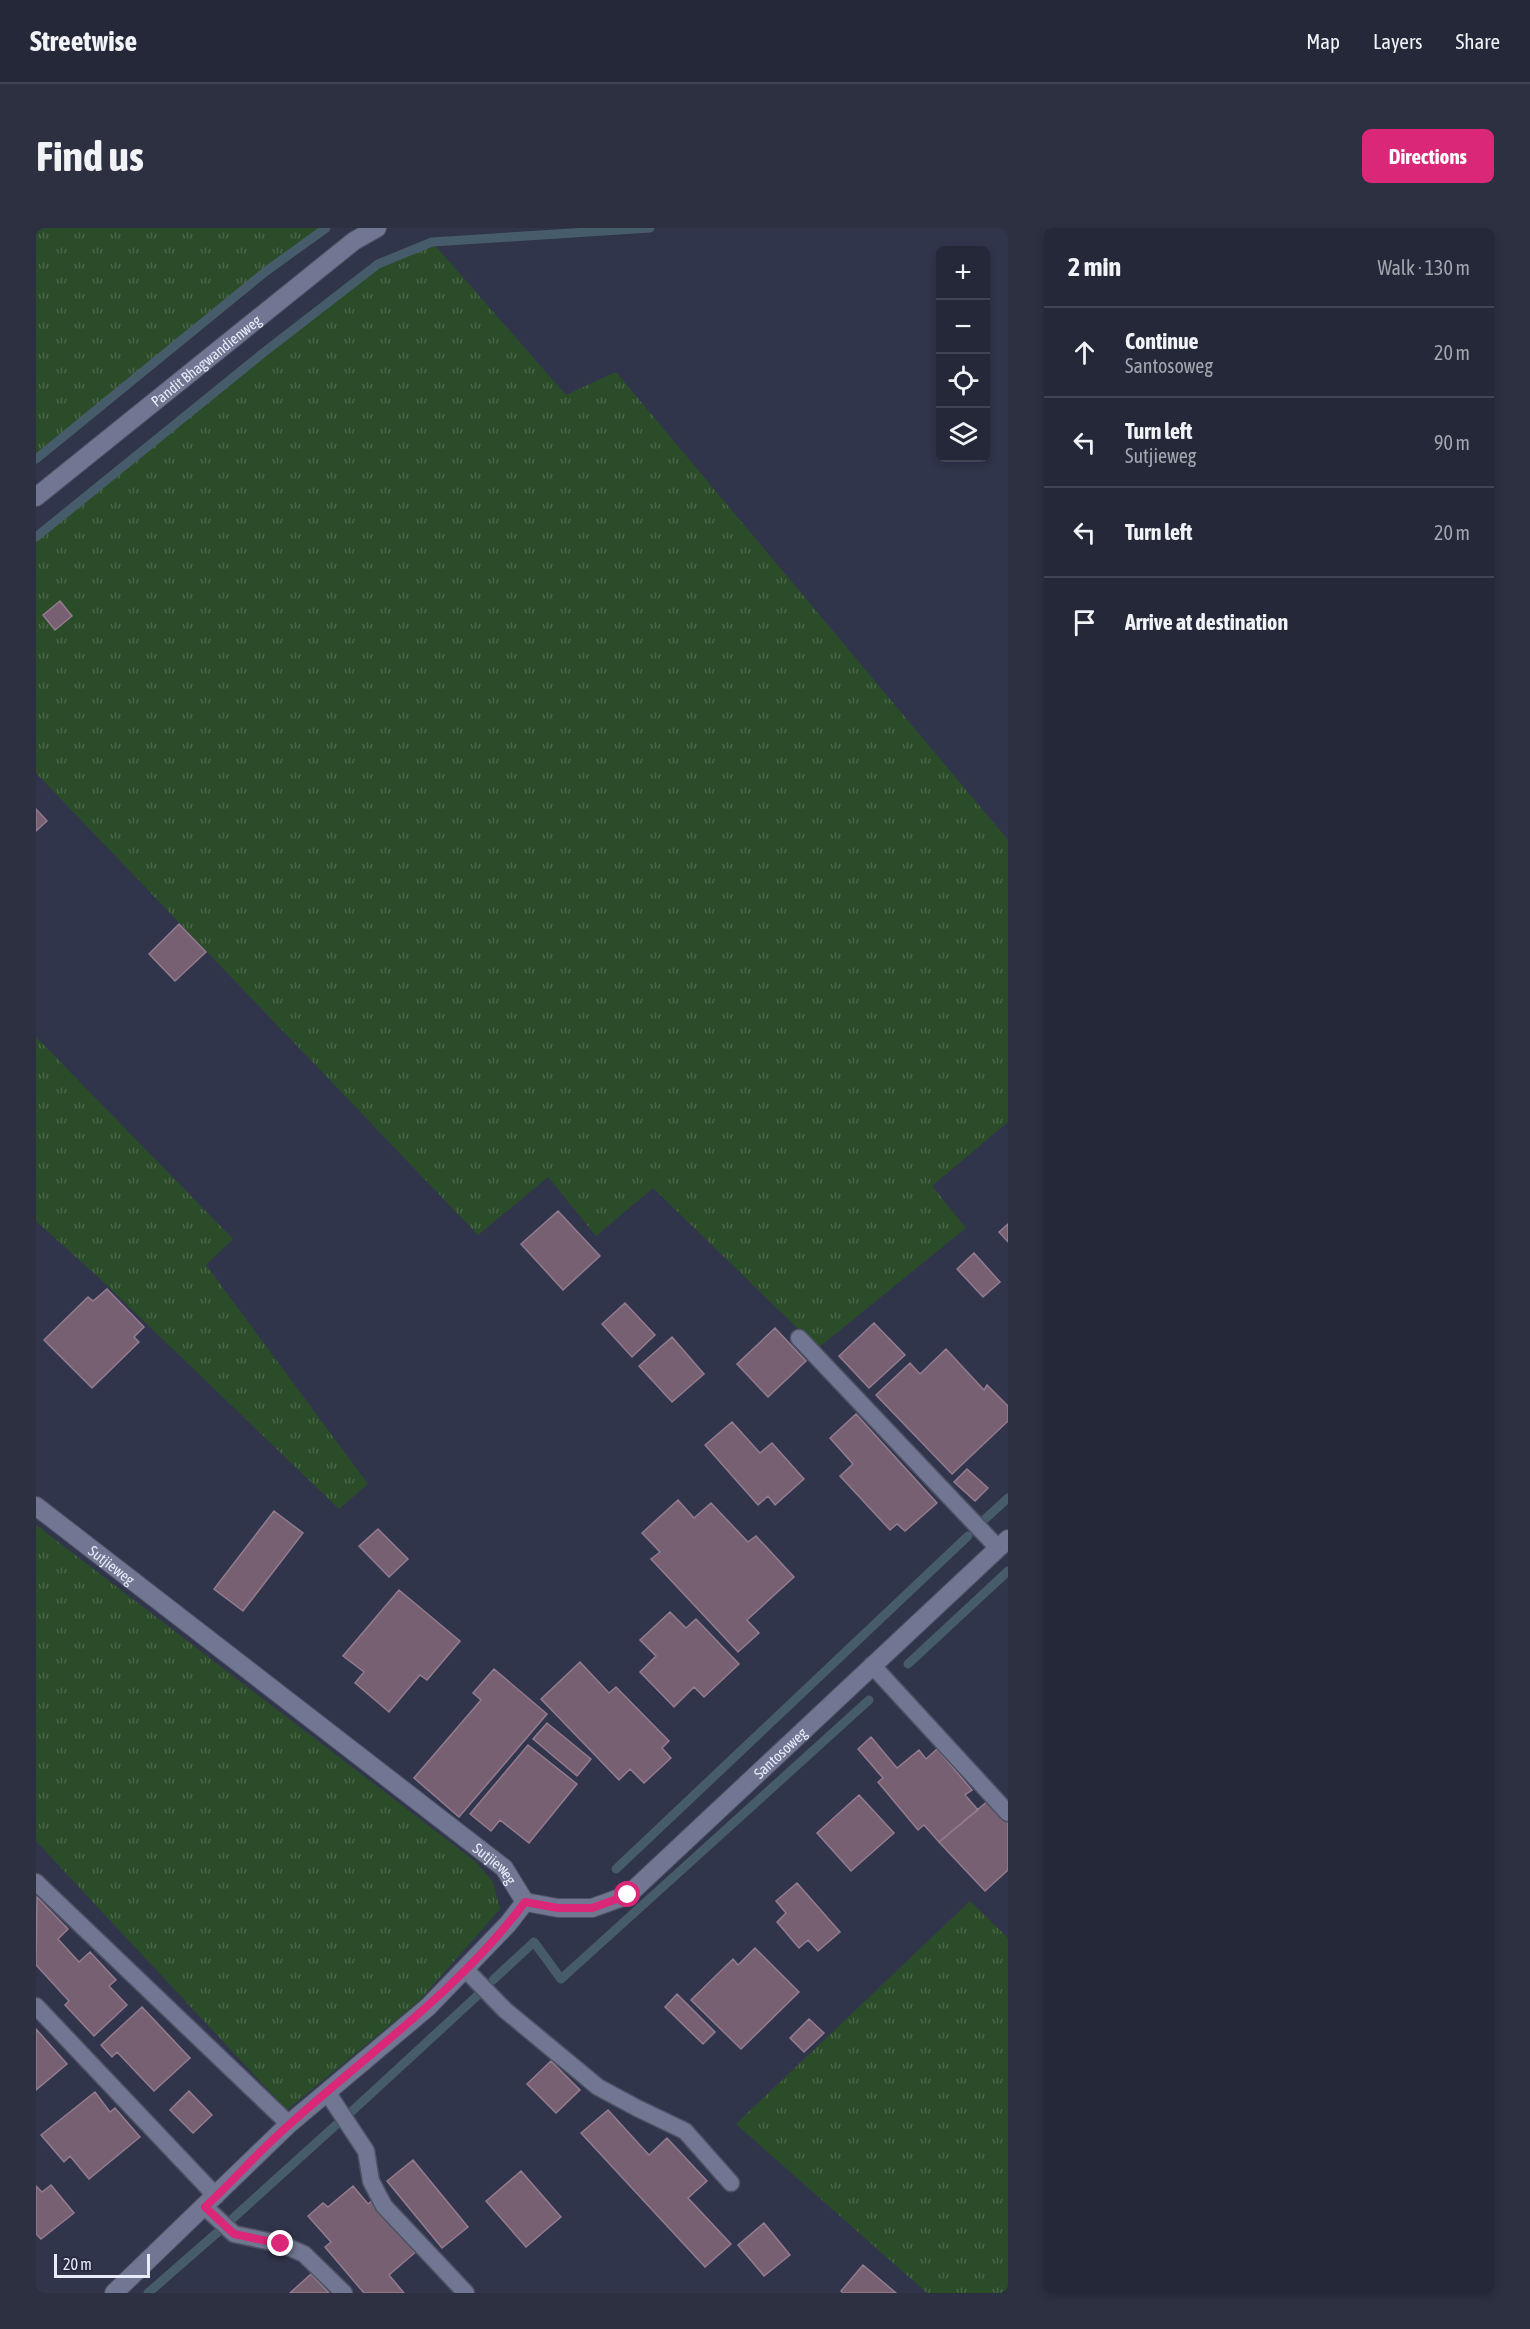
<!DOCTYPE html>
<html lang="en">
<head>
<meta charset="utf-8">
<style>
	body { margin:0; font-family:"Asap Condensed",sans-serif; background:#2c3041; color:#f1f3f6 }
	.controls { position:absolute; right:18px; top:18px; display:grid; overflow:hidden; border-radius:9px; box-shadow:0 3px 9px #0003 }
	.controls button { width:54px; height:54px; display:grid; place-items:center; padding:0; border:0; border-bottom:2px solid #414453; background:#242839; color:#f1f3f6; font:30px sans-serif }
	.scale { position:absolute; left:18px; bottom:15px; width:96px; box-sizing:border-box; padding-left:6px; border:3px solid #e7ebfa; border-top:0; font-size:16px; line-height:21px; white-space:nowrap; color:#e7ebfa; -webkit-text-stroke:4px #262b41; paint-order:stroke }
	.stop { position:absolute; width:18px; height:18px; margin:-14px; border:4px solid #db2777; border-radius:50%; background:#fff }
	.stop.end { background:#db2777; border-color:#fff; box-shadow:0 2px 6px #0008 }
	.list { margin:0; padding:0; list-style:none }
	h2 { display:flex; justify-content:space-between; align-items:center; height:78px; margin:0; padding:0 24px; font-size:26px }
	h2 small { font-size:20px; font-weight:400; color:#a3a6ae }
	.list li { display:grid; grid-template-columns:39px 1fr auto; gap:18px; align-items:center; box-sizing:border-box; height:90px; padding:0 24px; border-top:2px solid #414453 }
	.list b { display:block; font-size:22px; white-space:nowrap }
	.list p { margin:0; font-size:20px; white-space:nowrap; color:#a3a6ae }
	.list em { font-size:20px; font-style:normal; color:#a3a6ae }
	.icon { flex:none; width:33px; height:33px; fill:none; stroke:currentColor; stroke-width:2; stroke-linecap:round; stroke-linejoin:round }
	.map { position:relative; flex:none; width:972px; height:2065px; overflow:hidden; border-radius:9px }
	header { display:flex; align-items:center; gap:36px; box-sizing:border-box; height:84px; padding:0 30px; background:#242839; border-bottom:2px solid #414453 }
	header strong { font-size:28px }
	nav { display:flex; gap:33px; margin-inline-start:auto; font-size:21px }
	.intro { display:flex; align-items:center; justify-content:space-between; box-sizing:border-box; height:144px; padding:0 36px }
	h1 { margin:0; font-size:42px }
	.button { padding:15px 27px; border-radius:9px; background:#db2777; color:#fff; font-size:21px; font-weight:700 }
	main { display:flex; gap:36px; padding:0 36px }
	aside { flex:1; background:#242839; border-radius:9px; box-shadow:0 3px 9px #0003 }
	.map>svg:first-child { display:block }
</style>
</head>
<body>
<header>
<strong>Streetwise</strong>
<nav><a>Map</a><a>Layers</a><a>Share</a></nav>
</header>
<div class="intro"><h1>Find us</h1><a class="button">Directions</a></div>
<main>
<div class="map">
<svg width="972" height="2065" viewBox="0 0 972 2065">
	<defs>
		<pattern id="grass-tufts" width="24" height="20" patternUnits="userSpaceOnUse" patternTransform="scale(1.5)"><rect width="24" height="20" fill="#2b4c28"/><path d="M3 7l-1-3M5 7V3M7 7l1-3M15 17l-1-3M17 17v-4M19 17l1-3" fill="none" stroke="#4a6648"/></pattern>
	</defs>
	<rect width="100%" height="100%" fill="#30354c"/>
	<!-- grass -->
	<path fill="url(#grass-tufts)" d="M0,0H290L229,44L0,231Z
		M396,14L530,167L580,144L972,612V894L896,958L930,1000L782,1120L617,960L560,1008L512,949L442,1007L0,545V309L227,125L342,36Z
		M0,809L197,1011L170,1037L332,1256L303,1281L60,1047L0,993Z
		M0,1297L440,1634L457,1654L464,1681L383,1773L251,1882L0,1613Z
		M934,1673L972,1710V2065H891L700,1896Z"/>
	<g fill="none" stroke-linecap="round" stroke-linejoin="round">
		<!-- stream -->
		<path stroke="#475c6a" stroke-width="9" d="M0,231L229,44L290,0
			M0,309L227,125L342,36L396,14L614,0
			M948,1292L972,1270
			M872,1436L972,1343
			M580,1641L932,1308
			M457,1752L498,1714L525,1751L833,1472
			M314,1885L442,1767
			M195,1992L301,1896
			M112,2065L183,2003"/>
	</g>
	<!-- building -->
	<path fill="#786073" stroke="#947b8f" stroke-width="1.5" d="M24,373L36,388L19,402L7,387Z
		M0,581L11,593L0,603Z
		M143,696L170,724L139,753L113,726Z
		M522,983L564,1028L527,1062L485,1016Z
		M972,996V1014L963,1004Z
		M938,1025L964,1054L947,1069L921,1041Z
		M71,1061L108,1099L98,1109L103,1114L56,1160L8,1112L52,1069L57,1073Z
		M589,1075L619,1107L596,1129L566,1096Z
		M838,1095L869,1127L833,1160L803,1128Z
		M739,1100L770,1133L732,1169L701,1136Z
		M636,1109L668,1146L636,1174L603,1138Z
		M910,1121L948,1162L951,1157L972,1178V1193L916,1246L840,1167L874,1135L884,1146Z
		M820,1186L901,1275L869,1303L861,1296L854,1302L804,1248L817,1236L794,1210Z
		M696,1194L724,1225L736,1215L768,1251L739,1277L732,1268L722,1277L669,1217Z
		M931,1241L952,1260L939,1273L918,1254Z
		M642,1272L658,1290L675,1275L712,1314L720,1308L758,1349L711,1392L723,1405L702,1424L615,1331L624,1324L606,1305Z
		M238,1283L267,1305L207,1383L178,1361Z
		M342,1301L372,1331L353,1349L323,1318Z
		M363,1362L424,1413L391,1452L384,1447L353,1484L319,1455L328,1444L307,1428Z
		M634,1384L650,1400L660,1391L703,1436L668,1469L658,1459L638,1479L604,1444L620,1428L604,1412Z
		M544,1434L573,1465L580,1459L633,1513L626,1520L635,1530L608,1555L594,1541L583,1552L505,1471Z
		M458,1441L511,1486L423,1589L378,1550L445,1472L437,1465Z
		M511,1495L555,1531L541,1548L497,1511Z
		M835,1509L861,1540L883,1522L890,1531L901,1521L936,1562L929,1567L942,1582L903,1614L888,1597L882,1602L842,1554L847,1550L822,1521Z
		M492,1517L541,1556L493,1615L464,1592L455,1603L434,1586Z
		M823,1567L858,1605L815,1643L781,1605Z
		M953,1572L972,1591V1642L949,1663L903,1614Z
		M761,1655L804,1704L782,1723L772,1712L763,1720L741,1694L750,1685L740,1673Z
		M1,1669L32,1701L22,1711L43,1734L54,1724L80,1752L73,1758L91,1777L58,1808L29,1777L33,1773L0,1737Z
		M719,1720L763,1764L705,1821L655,1772L697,1731L702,1737Z
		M641,1766L679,1804L667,1816L629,1779Z
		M106,1779L154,1830L118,1863L81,1824L76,1829L65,1817Z
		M773,1791L788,1805L768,1824L754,1810Z
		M0,1801L31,1836L0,1862Z
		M515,1833L544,1862L520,1885L491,1856Z
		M153,1863L176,1887L157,1905L134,1882Z
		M59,1864L74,1884L79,1880L104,1909L53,1951L34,1928L28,1934L5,1907Z
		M572,1882L613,1927L631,1910L671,1953L652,1970L695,2016L669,2039L545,1905Z
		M377,1932L432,1999L406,2020L351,1953Z
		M485,1943L525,1989L490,2019L450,1973Z
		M15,1957L38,1985L5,2011L0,2006V1958L6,1964Z
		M317,1958L332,1976L339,1970L382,2022L353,2047L368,2065H328L289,2019L295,2014L272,1988L287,1975L292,1979Z
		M728,1995L754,2027L728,2048L702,2017Z
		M827,2037L860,2065H807L805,2063Z
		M275,2046L293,2065H254Z"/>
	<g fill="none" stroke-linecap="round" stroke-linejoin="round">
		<defs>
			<path id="lane" d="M763,1110L962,1320
				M836,1437L972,1585
				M0,1654L253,1896
				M429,1741L469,1782L562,1859L601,1880L649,1903L695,1955
				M0,1778L180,1968
				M291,1864L330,1923L335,1953L348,1978L430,2065
				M169,1979L198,2006L245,2016L268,2026L308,2065"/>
			<g id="street">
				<path id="s1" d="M0,269L318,13L341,0"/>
				<path id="s2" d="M0,1278L468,1640L489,1674"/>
				<path id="s3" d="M489,1674L522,1680H556L592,1667L972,1311"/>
				<path d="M78,2065L253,1896L392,1779L472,1696L489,1674"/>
			</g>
		</defs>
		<!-- lane casing -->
		<use href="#lane" stroke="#4e5265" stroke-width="19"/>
		<!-- street casing -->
		<use href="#street" stroke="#4e5265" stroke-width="20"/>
		<!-- lane -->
		<use href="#lane" stroke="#717792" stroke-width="16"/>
		<!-- street -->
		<use href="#street" stroke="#717792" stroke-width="18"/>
	</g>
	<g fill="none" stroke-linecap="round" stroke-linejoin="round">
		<!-- route -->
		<path stroke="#db2777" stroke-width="8" d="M245,2016L198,2006L169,1979C198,1952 224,1922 254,1896C334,1824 424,1761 489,1674L522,1680H556L592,1667"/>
	</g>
	<g text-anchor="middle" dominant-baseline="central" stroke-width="4.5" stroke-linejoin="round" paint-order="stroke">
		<!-- street labels -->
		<g font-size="15" fill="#e7ebfa" stroke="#262b41">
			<text stroke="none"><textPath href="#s1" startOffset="218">Pandit Bhagwandienweg</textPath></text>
			<text stroke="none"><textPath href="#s2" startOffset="96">Sutjieweg</textPath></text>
			<text stroke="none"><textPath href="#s3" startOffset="314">Santosoweg</textPath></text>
			<text stroke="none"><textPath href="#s2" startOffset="582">Sutjieweg</textPath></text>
		</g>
	</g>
</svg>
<div class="controls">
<button>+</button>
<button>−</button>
<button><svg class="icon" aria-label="locate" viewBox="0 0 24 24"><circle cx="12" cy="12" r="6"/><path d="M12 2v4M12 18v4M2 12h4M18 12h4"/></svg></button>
<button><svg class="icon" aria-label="layers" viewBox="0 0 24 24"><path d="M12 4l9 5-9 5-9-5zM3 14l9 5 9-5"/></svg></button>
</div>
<div class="scale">20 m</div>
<div class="stop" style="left:592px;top:1667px"></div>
<div class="stop end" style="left:245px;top:2016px"></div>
</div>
<aside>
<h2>2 min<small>Walk · 130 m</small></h2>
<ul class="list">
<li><svg class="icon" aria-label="ahead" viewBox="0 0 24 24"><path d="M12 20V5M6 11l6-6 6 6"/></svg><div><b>Continue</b><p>Santosoweg</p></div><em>20 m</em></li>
<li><svg class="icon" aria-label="left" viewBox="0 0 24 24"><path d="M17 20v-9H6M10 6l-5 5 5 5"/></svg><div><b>Turn left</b><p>Sutjieweg</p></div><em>90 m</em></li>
<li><svg class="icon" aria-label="left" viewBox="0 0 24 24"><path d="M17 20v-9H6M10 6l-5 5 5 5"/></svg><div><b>Turn left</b></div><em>20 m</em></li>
<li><svg class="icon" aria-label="arrive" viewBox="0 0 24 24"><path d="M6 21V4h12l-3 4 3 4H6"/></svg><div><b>Arrive at destination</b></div></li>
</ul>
</aside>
</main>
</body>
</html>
